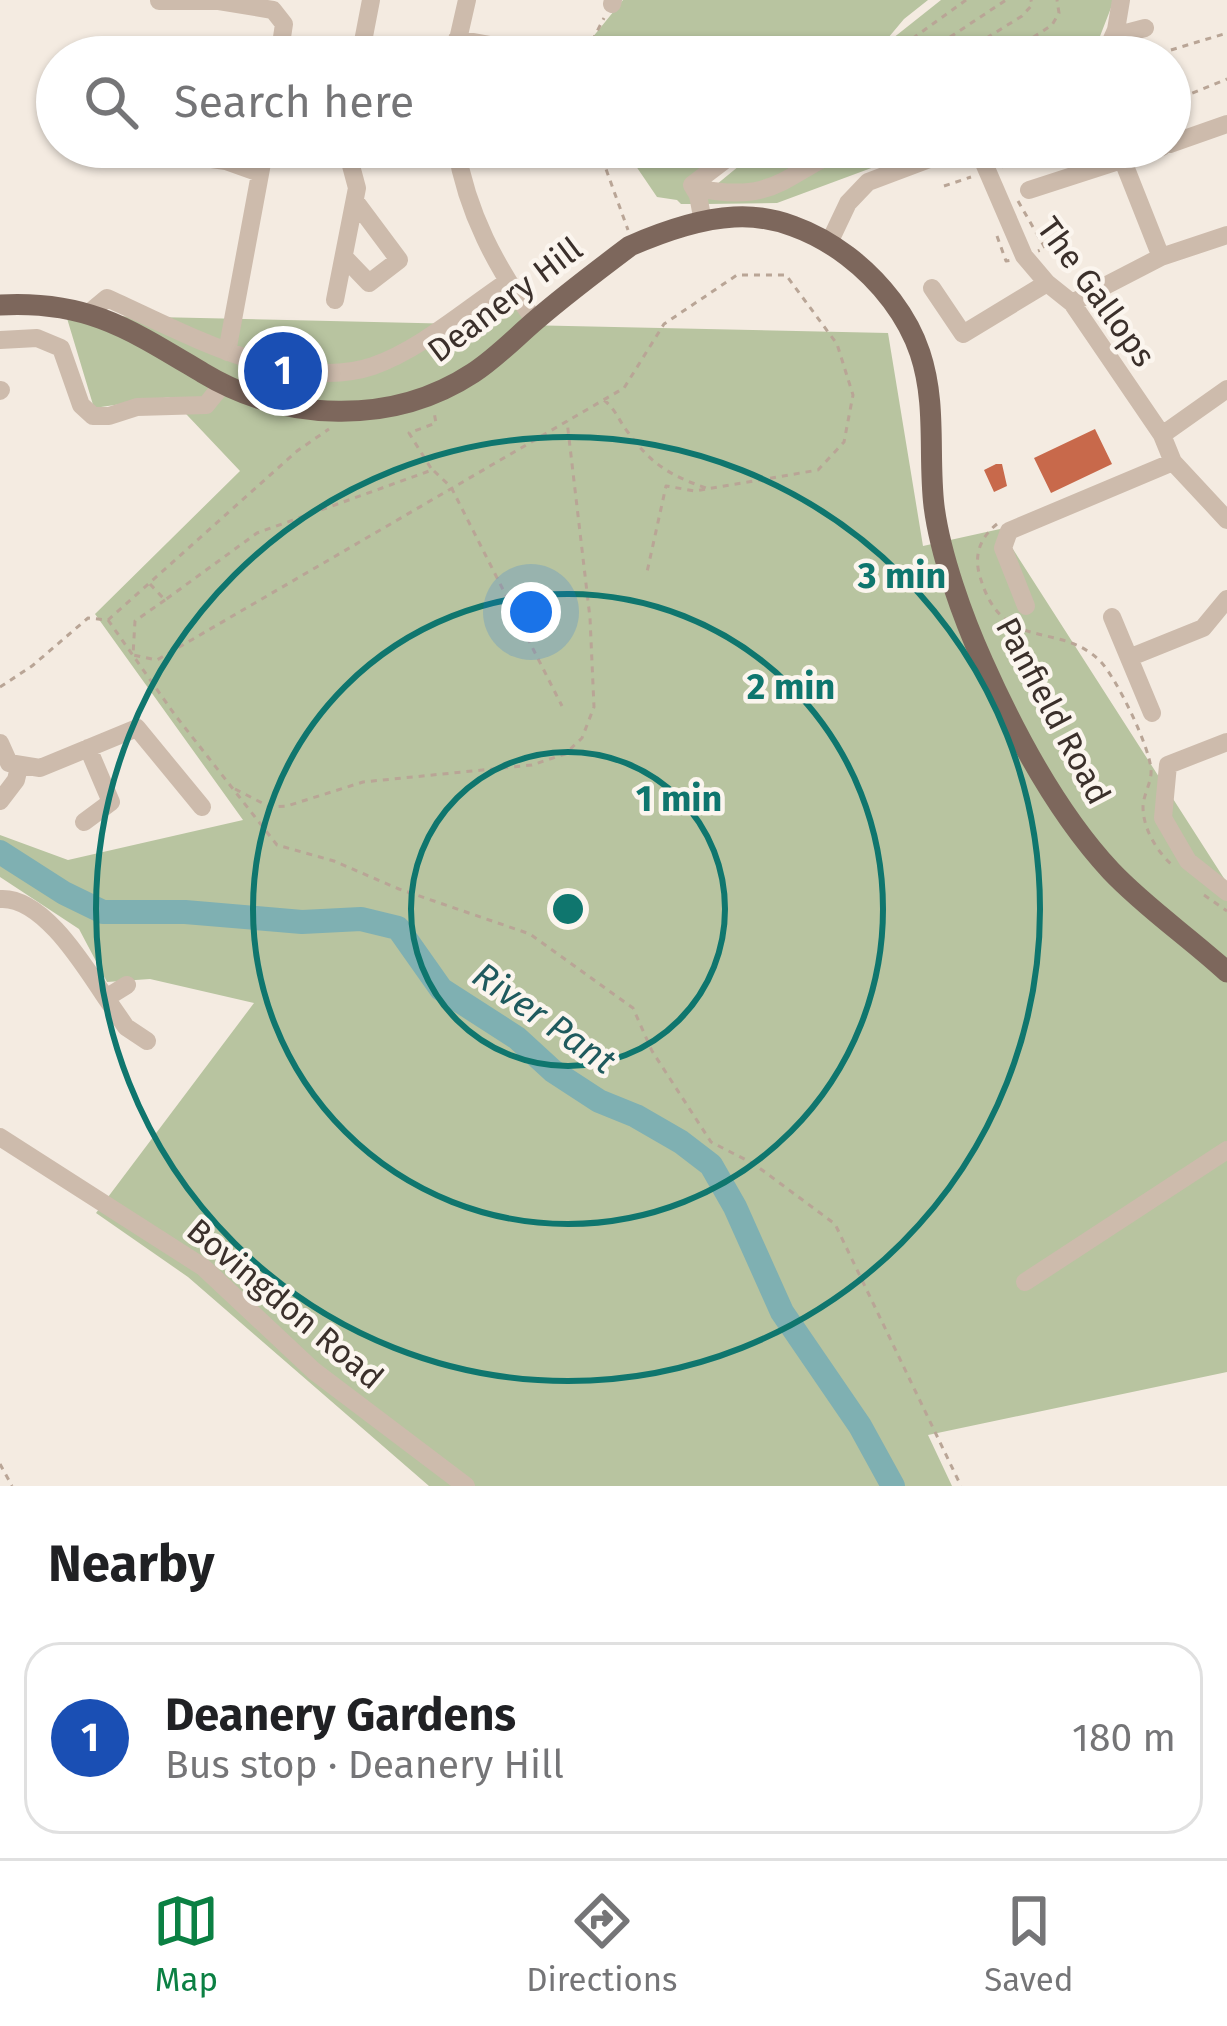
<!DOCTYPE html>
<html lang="en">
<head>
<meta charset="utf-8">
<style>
	body { margin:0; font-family:"Fira Sans",sans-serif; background:#f6f6f6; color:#202124 }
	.you { position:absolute; left:531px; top:612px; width:42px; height:42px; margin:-30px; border:9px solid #fff; border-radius:50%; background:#1a73e8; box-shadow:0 0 0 18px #1a73e833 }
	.badge { display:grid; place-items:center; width:78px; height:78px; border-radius:50%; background:#0b8043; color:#fff; font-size:39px; font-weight:700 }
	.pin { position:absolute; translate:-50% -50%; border:6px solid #fff; box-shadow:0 3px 12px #0006 }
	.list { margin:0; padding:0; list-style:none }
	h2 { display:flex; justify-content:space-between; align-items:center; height:156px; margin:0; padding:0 48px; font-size:51px }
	h2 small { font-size:39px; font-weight:400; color:#757577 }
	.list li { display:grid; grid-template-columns:78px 1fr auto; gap:36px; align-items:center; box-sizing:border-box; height:192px; margin:0 24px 24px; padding:0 24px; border:3px solid #e0e0e0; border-radius:36px }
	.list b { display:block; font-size:45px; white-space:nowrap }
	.list p { margin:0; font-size:39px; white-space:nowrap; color:#757577 }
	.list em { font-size:39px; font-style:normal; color:#757577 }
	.icon { flex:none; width:66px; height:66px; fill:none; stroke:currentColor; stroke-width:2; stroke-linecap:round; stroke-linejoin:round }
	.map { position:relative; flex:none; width:1227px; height:1486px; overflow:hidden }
	.search { position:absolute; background:#fff; box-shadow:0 3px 9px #0004; left:36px; right:36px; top:36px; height:132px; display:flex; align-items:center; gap:30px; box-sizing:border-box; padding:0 42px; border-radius:66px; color:#757577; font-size:45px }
	.sheet { height:372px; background:#fff }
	nav { display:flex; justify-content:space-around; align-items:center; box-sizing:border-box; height:168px; border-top:3px solid #e0e0e0; background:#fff; font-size:33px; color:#757577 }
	nav a { display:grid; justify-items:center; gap:6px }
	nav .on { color:#0b8043 }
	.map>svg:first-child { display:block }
</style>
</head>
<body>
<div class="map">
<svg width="1227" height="1486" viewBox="0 0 1227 1486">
	<rect width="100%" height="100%" fill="#f4ebe1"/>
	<!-- green -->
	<path fill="#b8c4a0" d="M623,0H928L904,19L878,50L941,0H1114L1092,57H586L583,49Z
		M623,147H734L696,204H681L677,200L657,197Z
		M762,147H928L777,203L706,204L705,194Z
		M507,296L525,320L522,325L888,333L923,546L1000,529L1227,883V1372L928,1435L952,1486H429L188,1277L96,1213L254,1003L150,979L107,982L79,929L0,877V835L68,860L243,820L95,614L240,471L170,397L94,408L66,315L461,324Z"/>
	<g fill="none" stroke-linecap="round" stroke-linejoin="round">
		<!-- river -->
		<path stroke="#7fb0b2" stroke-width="24" d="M0,852L64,893L103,912H185L302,922L361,919L398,928L441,989L517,1038L553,1071L599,1101L636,1116L681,1142L711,1165L735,1207L782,1312L860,1426L893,1486"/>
	</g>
	<!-- building -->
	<path fill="#c8694b" d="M1095,429L1112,464L1051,493L1034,458Z
		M996,464H1002L1007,486L994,492L984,470Z"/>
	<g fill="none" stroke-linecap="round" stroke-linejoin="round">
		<!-- path -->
		<path stroke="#b9a596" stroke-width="3" stroke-dasharray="6 6" stroke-linecap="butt" d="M592,41L604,18
			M903,57L902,46L966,0
			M920,57L1006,0
			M956,57L1022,16L1032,5L1031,0
			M1003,57L1052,25L1059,13L1057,0
			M1148,57L1227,33
			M1170,102L1227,79
			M598,147L628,230
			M1002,167L1037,147
			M944,186L971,177
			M1018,201L1045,248L1038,251
			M997,236L1006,261L1012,260
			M604,400C616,410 618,419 627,431C651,464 669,475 706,488
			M434,471L451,487L562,706
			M997,524C982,536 974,552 979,573C1001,656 1058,619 1100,661C1116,677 1150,747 1151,770C1152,782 1143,795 1143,807C1143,828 1156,850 1171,864
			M150,584L165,600L257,533L432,470L409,433L436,423L434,412
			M165,600L135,621L133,655L157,660L624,388L664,324L737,275H786L837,344L853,395L844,442L818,470L695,491L666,486L647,572
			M108,620L175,715L277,845L334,861L399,889L530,934L633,1008L652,1051L711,1142L754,1164L835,1224L961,1486
			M0,687L32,666L88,618L108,620L297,451L329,429
			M235,789L270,807L287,806L363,782L532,765L565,754L582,738L594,707L590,618L567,421
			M1204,895L1227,911
			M0,1464L12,1486"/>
		<!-- minor -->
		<path stroke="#cdbbac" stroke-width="18" d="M159,1H219L273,10L284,24L279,57
			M612,4L613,0
			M1116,30L1126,33L1145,28
			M457,39L556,57
			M360,57L371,0
			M454,57L467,0
			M577,57V52
			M1104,57L1116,30L1121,0
			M1170,144L1227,124
			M126,147L226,161L260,173
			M456,147C467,213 496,267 535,321
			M977,147L1024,256L1047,283L1072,303L1162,435L1173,462L1227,520
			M1123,161L1161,257
			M701,189C776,203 785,174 846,147
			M1029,190L1162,147
			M703,222L698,195L692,185L742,147
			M829,243L848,203L868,182L961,147
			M344,257L369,283L399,260L355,201
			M932,288L963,334L1047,283
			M335,300L357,188L346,147
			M1072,303L1161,257L1227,235
			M89,313L107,298C181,331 291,394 373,366C421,349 465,310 507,282
			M0,340L37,338L61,348L81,405L93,416H109L137,407L206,405L223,384
			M227,352L265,147
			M0,391L1,390
			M1162,435L1227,389
			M1026,606L1003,548L1009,531L1173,462
			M1112,617L1152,713
			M1131,657L1203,628L1227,599
			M1227,742L1168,765L1163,818L1188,861L1227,892
			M0,743L9,763L40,768L137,728L202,807
			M0,801L16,780L19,767
			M84,822L111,802L88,748
			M0,899C43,896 85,967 106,998L127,985
			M106,998L126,1027L147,1041
			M0,1137L203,1267L314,1371L466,1486
			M1025,1282L1227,1150"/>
		<!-- major -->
		<path stroke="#7d675c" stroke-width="21" d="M0,305C88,300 131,330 203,373C285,422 392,426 473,373C496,358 515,338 536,320C566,294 598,270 630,246C662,232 698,219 734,217C813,212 896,281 920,353C937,404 928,455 934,506C940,554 963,618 983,662C1015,734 1057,813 1111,871C1146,908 1189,937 1227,972"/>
	</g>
	<!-- distance rings -->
	<g fill="none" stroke="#0f766e" stroke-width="6">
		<circle cx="568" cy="909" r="157"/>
		<circle cx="568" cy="909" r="315"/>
		<circle cx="568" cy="909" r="472"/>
	</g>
	<g text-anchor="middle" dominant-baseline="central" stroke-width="9" stroke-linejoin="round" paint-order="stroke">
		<!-- street labels -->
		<g font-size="33" fill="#3b302b" stroke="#fbf5ee">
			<text transform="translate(1096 292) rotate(54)">The Gallops</text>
			<text transform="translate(505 300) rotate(-37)">Deanery Hill</text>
			<text transform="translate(1053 711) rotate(62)">Panfield Road</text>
			<text transform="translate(285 1304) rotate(40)">Bovingdon Road</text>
		</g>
		<!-- water labels -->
		<g font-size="36" font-style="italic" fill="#1f5a5e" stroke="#fbf5ee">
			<text transform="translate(544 1018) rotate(35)">River Pant</text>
		</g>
	</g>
	<circle cx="568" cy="909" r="18" fill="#0f766e" stroke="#fbf5ee" stroke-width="6"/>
	<g font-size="36" text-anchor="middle" font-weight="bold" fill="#0f766e" stroke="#fbf5ee" stroke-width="9" stroke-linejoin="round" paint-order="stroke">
		<text x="902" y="588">3 min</text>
		<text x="791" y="699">2 min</text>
		<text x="679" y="811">1 min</text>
	</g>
</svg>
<div class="you"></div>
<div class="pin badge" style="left:283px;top:371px;background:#1a4fb4">1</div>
<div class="search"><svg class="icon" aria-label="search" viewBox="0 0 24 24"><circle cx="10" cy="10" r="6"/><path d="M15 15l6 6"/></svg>Search here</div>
</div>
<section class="sheet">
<h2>Nearby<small></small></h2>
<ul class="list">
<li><span class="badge" style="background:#1a4fb4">1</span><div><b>Deanery Gardens</b><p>Bus stop · Deanery Hill</p></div><em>180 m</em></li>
</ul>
</section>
<nav>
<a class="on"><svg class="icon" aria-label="map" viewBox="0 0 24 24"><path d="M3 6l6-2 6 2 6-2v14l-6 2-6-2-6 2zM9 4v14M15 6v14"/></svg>Map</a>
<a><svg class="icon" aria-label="directions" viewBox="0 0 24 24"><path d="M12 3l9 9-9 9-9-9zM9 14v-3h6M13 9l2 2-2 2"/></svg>Directions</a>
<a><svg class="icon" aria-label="saved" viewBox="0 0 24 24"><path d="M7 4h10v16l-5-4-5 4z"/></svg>Saved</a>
</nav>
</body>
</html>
